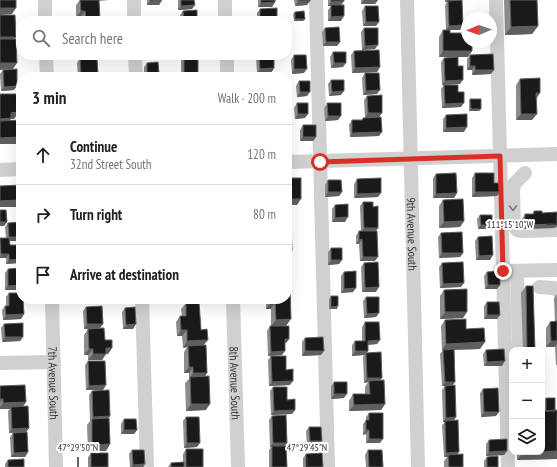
<!DOCTYPE html>
<html lang="en">
<head>
<meta charset="utf-8">
<style>
	body { margin:0; font-family:"PT Sans Narrow",sans-serif; background:#f2f2f2; color:#202124 }
	.controls { position:absolute; right:12px; bottom:12px; display:grid; overflow:hidden; border-radius:8px; box-shadow:0 4px 16px #0002 }
	.controls button { width:36px; height:36px; display:grid; place-items:center; padding:0; border:0; border-bottom:1px solid #e0e0e0; background:#fff; color:#202124; font:20px sans-serif }
	.compass { position:absolute; left:461px; top:12px; width:36px; height:36px; border-radius:50%; background:#fff; box-shadow:0 4px 16px #0002; rotate:268deg }
	.stop { position:absolute; width:12px; height:12px; margin:-9px; border:3px solid #d93025; border-radius:50%; background:#fff }
	.stop.end { background:#d93025; border-color:#fff; box-shadow:0 1px 4px #0008 }
	.list { margin:0; padding:0; list-style:none }
	h2 { display:flex; justify-content:space-between; align-items:center; height:52px; margin:0; padding:0 16px; font-size:17px }
	h2 small { font-size:13px; font-weight:400; color:#757577 }
	.list li { display:grid; grid-template-columns:26px 1fr auto; gap:12px; align-items:center; box-sizing:border-box; height:60px; padding:0 16px; border-top:1px solid #e0e0e0 }
	.list b { display:block; font-size:15px; white-space:nowrap }
	.list p { margin:0; font-size:13px; white-space:nowrap; color:#757577 }
	.list em { font-size:13px; font-style:normal; color:#757577 }
	.icon { flex:none; width:22px; height:22px; fill:none; stroke:currentColor; stroke-width:2; stroke-linecap:round; stroke-linejoin:round }
	.map { position:relative; flex:none; width:557px; height:467px; overflow:hidden }
	.search { position:absolute; background:#fff; box-shadow:0 4px 16px #0002; left:16px; top:16px; width:276px; height:44px; display:flex; align-items:center; gap:10px; box-sizing:border-box; padding:0 14px; border-radius:16px; color:#757577; font-size:15px }
	.panel { position:absolute; background:#fff; box-shadow:0 4px 16px #0002; left:16px; top:72px; width:276px; height:232px; border-radius:16px }
	.map>svg:first-child { display:block }
</style>
</head>
<body>
<div class="map">
<svg width="557" height="467" viewBox="0 0 557 467">
	<rect width="100%" height="100%" fill="#fff"/>
	<g fill="none" stroke-linecap="round" stroke-linejoin="round">
		<!-- minor -->
		<g stroke="#d0d0d0" stroke-width="14">
			<path d="M45,0V21"/>
			<path d="M134,0V21"/>
			<path d="M225,0V21"/>
			<path d="M316,0L328,467"/>
			<path id="s1" d="M407,0L418,467"/>
			<path d="M496,0L508,467"/>
			<path d="M46,55L47,77"/>
			<path d="M135,55L136,77"/>
			<path d="M227,55V77"/>
			<path d="M287,162L557,154"/>
			<path d="M0,170L21,169"/>
			<path d="M525,173L514,184L513,192L514,225L517,230L521,231L557,230"/>
			<path d="M507,271L557,270"/>
			<path d="M517,271L519,350"/>
			<path d="M539,287L554,288L557,290"/>
			<path id="s2" d="M52,299L56,467"/>
			<path d="M142,299L147,467"/>
			<path id="s3" d="M233,299L238,467"/>
			<path d="M0,363L54,362"/>
		</g>
	</g>
	<!-- wall -->
	<path fill="#8c8c8c" d="M80,0H109L99,1L100,21H81V17H76V5Z
		M147,0H162L159,5H147Z
		M178,0H194L192,9L178,10Z
		M258,0H275V2L272,7H258Z
		M294,0H310L307,5L295,6Z
		M328,0H344V1L341,5V21H328V10L331,6H328Z
		M361,0H378L375,4H361Z
		M445,0H460V30H446L445,5L447,2H445Z
		M504,0H537L538,26L532,34L505,35Z
		M365,6L376,26H363L362,11Z
		M260,9L277,21H257V13Z
		M183,11L197,21H181L180,15Z
		M295,12L305,19L303,21H294L293,14Z
		M325,28L340,42L337,46H323L322,32Z
		M364,28L375,49L362,50L361,32Z
		M443,30L450,33L468,57H439V37Z
		M354,51L380,67L377,72L352,73L351,55Z
		M333,52L343,67L331,68L330,57Z
		M184,55L197,74L199,77H169L171,74H181V60Z
		M259,55H274V68L271,73H257L256,58Z
		M294,55L304,73L292,74L291,60Z
		M470,55L491,74L472,75V70H467V59Z
		M80,58L96,77H78L77,63Z
		M444,58L458,66L460,84L442,85L441,62Z
		M147,63L159,73L156,77H144V67Z
		M3,70L14,90L1,91L0,74Z
		M365,73L377,94L363,95L362,78Z
		M520,79L540,93L536,98L532,120H516V85Z
		M331,80L341,95L329,96L328,84Z
		M299,81L307,96L297,97L296,86Z
		M444,85L458,92L461,107L442,108L441,89Z
		M367,96L382,113L379,117L382,132L379,136L350,137L349,125L352,120H361L363,118H365L364,100Z
		M470,99L479,111H469V101Z
		M297,103L305,118L295,119L294,108Z
		M327,104L338,120L325,121L324,108Z
		M446,115L464,132H443V119Z
		M303,125L316,137L313,141H300V130Z
		M475,173L494,183L497,196L472,197V178Z
		M436,174L457,193L454,198H433V178Z
		M357,179L378,197L354,198V184Z
		M328,180L342,192L339,196L325,197V185Z
		M443,200L464,221L460,227L439,228V206Z
		M363,202L373,207L378,228L376,231L375,261H360L359,244H356V236L359,231H361L360,206Z
		M335,205L345,222H332V209Z
		M534,211L542,213L555,228L522,229V219L525,214H532Z
		M480,215L489,229H478L477,219Z
		M21,222V238L19,241H9L10,245H21V261L19,263L6,264V258H0V238H6L5,227L8,223Z
		M441,233L463,253L460,257L439,258L438,237Z
		M478,237L490,260H476L475,241Z
		M331,248L342,260L339,264L328,265V252Z
		M364,263L376,292H362L361,267Z
		M442,263L461,287L440,288L439,267Z
		M21,268V288L20,290H5V273L8,269Z
		M344,272L353,292L341,293V276Z
		M487,272L500,285L497,289H485L484,276Z
		M526,286L535,350H523L521,293Z
		M444,290L463,318L440,319V296Z
		M9,293L24,314L21,319L3,320L2,310L5,306H6V297Z
		M557,294V365H556L555,347H546V328L550,322L555,321L554,298Z
		M331,296L337,309H329V299Z
		M366,297L379,313L376,317L364,318L363,301Z
		M176,299H201L199,302L201,330L204,345L207,373L205,377L206,410L186,411L185,383L189,379V373H184V352L187,347L183,348L182,336H177L176,322L180,316H182L181,309L186,303H176Z
		M266,299H287L291,319L271,326V309H266Z
		M487,302L500,315L497,319H484V306Z
		M86,307L103,324L100,328L84,329L83,311Z
		M125,308L133,329H123L122,312Z
		M445,320L466,329L480,349L454,350L455,382L452,385L454,421L457,454L463,467H444V461L447,457H444L442,425L445,422H443L442,390L445,386H442L440,354L443,350H442L441,326Z
		M365,322L380,340L377,344L368,345V351L367,353L380,380L385,404L381,410L349,411V401L353,394H365V387L368,382L364,383L363,357L364,355L352,356V345L355,341H362V327Z
		M4,324L23,337L20,341L2,342L1,328Z
		M270,326L289,339L286,343H285L282,355L268,356L267,331Z
		M88,329L105,340L112,348L108,354H106L102,360H88V355H84V335Z
		M305,338L321,355L302,356V342Z
		M486,350L502,366H484L483,354Z
		M271,356L286,370L290,385L269,386L268,360Z
		M88,361L106,385L103,390H86L85,365Z
		M334,382L344,398L331,399V386Z
		M0,386L26,402L23,406L29,428L26,432L9,433L8,411L10,409H0Z
		M273,387L287,400L295,410L292,414L271,415L270,391Z
		M483,389L496,416L481,417L480,393Z
		M92,391L110,416L108,418L110,444L106,451H88L87,425L90,421L89,395Z
		M546,398L555,411L557,410V459L517,460V452H542L543,402Z
		M369,413L380,443H366V434L363,435V424L366,420V417Z
		M272,416L285,446L287,467H269V450L271,447H270L269,420Z
		M186,417L197,447L184,448L183,421Z
		M124,419L137,430L134,434H121V424Z
		M309,427L322,441L319,445L307,446L306,431Z
		M13,433L28,452L25,457H11L10,437Z
		M489,440L507,451L504,455L486,456V444Z
		M186,449L203,467H168L171,463L183,462V454Z
		M132,450L145,464L143,467H130L129,454Z
		M368,450L383,467H366L365,455Z
		M91,453L108,467H88V457Z
		M306,454L323,467H303V458Z
		M487,457L498,467H484V461Z
		M8,460L24,467H5V464Z"/>
	<!-- shaded-wall -->
	<path fill="#5f5f5f" d="M162,0L159,5H147L150,1Z
		M364,0H378L375,4H361Z
		M447,0H460L459,2L448,1L447,2H445Z
		M298,1H310L307,5L295,6Z
		M344,1L341,5L328,6L331,2Z
		M275,2L272,7H258L261,3Z
		M195,5L192,9L178,10L181,6Z
		M0,8H16L12,14L0,15Z
		M81,11H85L81,17H76Z
		M344,16L341,21H328L331,17Z
		M295,19H305L303,21H294Z
		M366,22H379L376,26H363Z
		M463,25L460,30H446L449,26Z
		M538,26L532,34L505,35L511,27Z
		M0,37H16L13,41H0Z
		M326,42H340L337,46H323Z
		M378,45L375,49L362,50L365,46Z
		M443,51H472L468,57H439Z
		M79,55H99L98,57H77Z
		M114,55H125L124,56H113Z
		M0,63H17L13,69L0,70Z
		M334,63H346L343,67L331,68Z
		M470,66H475L472,70H467Z
		M380,67L377,72L352,73L355,68Z
		M274,68L271,73H257L260,69Z
		M294,69H307L304,73L292,74Z
		M475,70H494L491,74L472,75Z
		M147,73H159L156,77H145Z
		M184,73H198L195,77H182Z
		M98,75L96,77H80L81,76Z
		M463,80L460,84L442,85L445,81Z
		M17,86L14,90L1,91L4,87Z
		M380,90L377,94L363,95L366,91Z
		M344,91L341,95L329,96L332,92Z
		M300,92H310L307,96L297,97Z
		M536,93H540L536,99Z
		M464,103L461,107L442,108L445,104Z
		M471,109H481L479,111H469Z
		M19,112L14,119H11L7,124L0,125V119L11,113Z
		M368,113H382L379,117L365,118Z
		M298,114H308L305,118L295,119Z
		M521,114H537L532,120H516Z
		M328,116H341L338,120L325,121Z
		M467,127L464,132H443L446,128Z
		M382,132L379,136L350,137L352,133Z
		M21,137V139L18,144H0V138Z
		M303,137H316L313,141H300Z
		M328,192H342L339,196L325,197Z
		M475,192H500L497,196L472,197Z
		M381,193L378,197L354,198L357,194Z
		M457,193L454,198H433L436,194Z
		M287,199H301L297,205H287Z
		M21,200L17,207H0V201Z
		M348,217L345,222H332L335,218Z
		M464,221L460,227L439,228L444,222Z
		M0,222H7L4,226H0Z
		M557,224V226L555,228L522,229L525,225Z
		M481,225H492L489,229H478Z
		M364,228H378L375,232L361,233Z
		M9,237H21V238L19,241H6Z
		M362,239L359,244H356L359,240Z
		M287,251H292L288,257H287Z
		M442,253H463L460,257L439,258Z
		M1,254H9L6,258H0Z
		M493,255L490,260H476L479,256Z
		M363,257H378L375,261H360Z
		M21,259V261L19,263L6,264L9,260Z
		M331,260H342L339,264L328,265Z
		M464,283L461,287L440,288L443,284Z
		M21,285V288L20,290H5L8,286Z
		M488,285H500L497,289H485Z
		M379,287L376,292H362L365,288Z
		M356,288L353,292L341,293L344,289Z
		M179,299H201L199,303H176Z
		M271,302H275L271,309H266Z
		M338,306L337,309H329L331,307Z
		M445,312H467L463,318L440,319Z
		M379,313L376,317L364,318L367,314Z
		M24,314L21,319L3,320L6,315Z
		M487,315H500L497,319H484Z
		M291,319L286,326H271L276,320Z
		M87,324H103L100,328L84,329Z
		M136,324L133,329H123L126,325Z
		M181,330H187L182,336H177Z
		M5,337H23L20,341L2,342Z
		M285,339H289L286,343L282,344Z
		M208,340L203,346H188L187,347L183,348L187,341Z
		M380,340L377,344L365,345L368,341Z
		M551,341H557V344L555,347H546Z
		M485,342L480,349L442,350L446,344Z
		M106,348H112L108,354H106L102,360H88L93,354Z
		M89,349H93L88,355H84Z
		M285,351L282,355L268,356L271,352Z
		M305,351H324L321,355L302,356Z
		M355,351H368L364,355L352,356Z
		M505,361L502,366H484L487,362Z
		M189,367H193L189,373H184Z
		M193,373H207L203,379L190,378Z
		M367,378H382L379,382L369,381L368,382L364,383Z
		M293,381L290,385L269,386L272,382Z
		M445,382H455L452,386H442Z
		M106,385L103,390H86L89,386Z
		M334,394H347L344,398L331,399Z
		M0,399H3L0,403Z
		M26,402L22,408L11,407L10,409H0V407L3,403Z
		M191,404H210L206,410L186,411Z
		M385,404L381,410L349,411L354,405Z
		M295,410L292,414L271,415L274,411Z
		M484,412H499L496,416L481,417Z
		M110,416L107,420L92,419L93,417Z
		M456,417L453,422H443L446,418Z
		M29,428L26,432L9,433L12,429Z
		M124,430H137L134,434H121Z
		M366,430H369L366,434L363,435Z
		M369,439H383L380,443H366Z
		M310,441H322L319,445L307,446Z
		M187,443H200L197,447L184,448Z
		M273,443H287L284,447L272,446L271,447H270Z
		M110,444L106,451H88L92,445Z
		M507,451L504,455L486,456L489,452Z
		M557,451V459L517,460L523,452Z
		M28,452L25,457H11L14,453Z
		M459,452L456,457L448,455L447,457H444L446,453Z
		M145,464L143,467H131L133,465Z"/>
	<!-- building -->
	<path fill="#1a1a1a" stroke="#5f5f5f" d="M0,0H16V8H0Z
		M80,0H99L100,21H86L85,11H81Z
		M150,0H162L150,1Z
		M181,0H194L195,5L181,6Z
		M261,0H275V2L261,3Z
		M298,0H310V1H298Z
		M331,0H344V1L331,2Z
		M462,0L463,25L449,26L448,1Z
		M510,0H537L538,26L511,27Z
		M331,5H344V16L331,17Z
		M365,6H378L379,22H366Z
		M277,8V21H260V9Z
		M197,10V21H184L183,11Z
		M304,11L305,19H295V12Z
		M0,15H15L16,37H0Z
		M339,27L340,42H326L325,28Z
		M364,28H378V45L365,46Z
		M443,30H450V33H467V42H472V51H443Z
		M0,39H16L17,63H0Z
		M379,50L380,67L355,68L354,51Z
		M333,52H346V63H334Z
		M493,54L494,70H475V66H470V55Z
		M184,55H198V73H184Z
		M259,55H274V68L260,69Z
		M294,55H306L307,69H294Z
		M458,57V66H463V80L445,81L444,58Z
		M80,58H97L98,75L81,76Z
		M158,62L159,73H147V63Z
		M17,69V86L4,87L3,70Z
		M365,73H379L380,90L366,91Z
		M171,74H199V77H171Z
		M275,76V77H262Z
		M540,78V93H536L537,114H521L520,79Z
		M331,80H344V91L332,92Z
		M299,81H310V92H300Z
		M444,85H458V92H464V103L445,104Z
		M0,94H18L19,112L11,113V118L0,119Z
		M382,95V113H368L367,96Z
		M470,99H481V109H471Z
		M297,103H308V114H298Z
		M327,103H341V116H328Z
		M467,114V127L446,128V115Z
		M381,117L382,132L352,133V120H363V118Z
		M21,120V137L0,138V121Z
		M303,125H316V137H303Z
		M456,173L457,193L436,194V174Z
		M475,173H494V183H499L500,192H475Z
		M287,178H301V199H287Z
		M381,178V193L357,194V179Z
		M328,180H341L342,192H328Z
		M21,185V200L0,201V186Z
		M463,199L464,221L444,222L443,200Z
		M363,202H373V207L378,206V228H364Z
		M348,204V217L335,218V205Z
		M0,210H6L7,222H0Z
		M534,211H542V213L557,212V224L525,225V214H534Z
		M480,215H492V225H481Z
		M21,222V237H9L8,223Z
		M291,225L292,251H287V226Z
		M359,231H377L378,257H363L362,239L359,240Z
		M462,232L463,253H442L441,233Z
		M492,236L493,255L479,256L478,237Z
		M0,238H9L10,245H21V259L9,260V254H1Z
		M331,248H342V260H331Z
		M378,262L379,287L365,288L364,263Z
		M463,262L464,283L443,284L442,263Z
		M21,268V285L8,286V269Z
		M356,271V288L344,289V272Z
		M500,271V285H488L487,272Z
		M526,286H533L535,350H527Z
		M287,287H290L291,319L276,320L275,302H271L270,299H287Z
		M467,289V312H445L444,290Z
		M9,293H21V299H23L24,314L6,315L5,306H9Z
		M331,296H338V306L331,307Z
		M366,297H379V313L367,314Z
		M199,302L201,330L207,329L208,340L187,341V330H181L180,316H186V303Z
		M487,302H499L500,315H487Z
		M102,306L103,324H87L86,307Z
		M135,307L136,324L126,325L125,308Z
		M466,319V329L484,328L485,342L446,344L445,320Z
		M557,321V341H551L550,322Z
		M365,322H379L380,340L368,341V351H355V341H365Z
		M23,323V337H5L4,324Z
		M270,326H289V339H285V351L271,352Z
		M104,328L105,340H112V348H106V354H93V349H89L88,329Z
		M323,337L324,351H305V338Z
		M206,345L207,373H193V367H189L188,346Z
		M454,349L455,382H445L443,350Z
		M504,349L505,361L487,362L486,350Z
		M381,352L382,378H367L366,353Z
		M271,356H286V370L293,369V381L272,382Z
		M88,361H105L106,385L89,386Z
		M209,376L210,404H191L190,377Z
		M384,380L385,404L354,405L353,394H370L369,381Z
		M334,382H347V394H334Z
		M25,385L26,402L3,403V399H0V386Z
		M455,385L456,417L446,418L445,386Z
		M273,387H287V400L295,399V410L274,411Z
		M498,388L499,412H484L483,389Z
		M109,390L110,416L93,417L92,391Z
		M546,398H555V411H546Z
		M28,406L29,428L12,429L11,407Z
		M557,410V451L542,452V411Z
		M369,413H383V439H369V430H366V420H369Z
		M286,415L287,443H273L272,416Z
		M186,417H199L200,443H187Z
		M109,418L110,444L92,445V419Z
		M124,419H136L137,430H124Z
		M458,420L459,452L446,453L445,421Z
		M309,427H321L322,441H310Z
		M27,432L28,452L14,453L13,433Z
		M507,439V451L489,452V440Z
		M272,446H286L287,467H272Z
		M186,449H203V467H186Z
		M132,450H144L145,464L133,465Z
		M368,450H382L383,467H369Z
		M91,453H108V467H91Z
		M322,453L323,467H306V454Z
		M463,454V467H449L448,455Z
		M498,456V467H487V457Z
		M24,459V467H8V460Z
		M184,462V467H171V463Z"/>
	<!-- one-way arrows -->
	<defs><path id="oneway-chevron" d="M-2-3.5L2.5 0L-2 3.5" fill="none" stroke-width="1.6" stroke-linecap="round" stroke-linejoin="round"/></defs>
	<use stroke="#7a7a7a" href="#oneway-chevron" transform="translate(513 208) rotate(89)"/>
	<g fill="none" stroke-linecap="round" stroke-linejoin="round">
		<!-- route -->
		<path stroke="#d93025" stroke-width="5" d="M320,162L500,156L503,271"/>
	</g>
	<!-- ticks -->
	<path fill="none" stroke="#333" stroke-width="1.5" d="M547,224H557M78,457V467M307,457V467"/>
	<g text-anchor="middle" dominant-baseline="central" stroke-width="4" stroke-linejoin="round" paint-order="stroke">
		<!-- street labels -->
		<g font-size="12" fill="#333" stroke="#fff">
			<text stroke="none"><textPath href="#s1" startOffset="234">9th Avenue South</textPath></text>
			<text stroke="none"><textPath href="#s2" startOffset="84">7th Avenue South</textPath></text>
			<text stroke="none"><textPath href="#s3" startOffset="84">8th Avenue South</textPath></text>
		</g>
	</g>
	<g font-size="10" text-anchor="middle" fill="#333" stroke="#fff" stroke-width="4" stroke-linejoin="round" paint-order="stroke">
		<text x="510" y="228">111°15'10"W</text>
		<text x="78" y="451">47°29'50"N</text>
		<text x="307" y="451">47°29'45"N</text>
	</g>
</svg>
<div class="controls">
<button>+</button>
<button>−</button>
<button><svg class="icon" aria-label="layers" viewBox="0 0 24 24"><path d="M12 4l9 5-9 5-9-5zM3 14l9 5 9-5"/></svg></button>
</div>
<svg class="compass" viewBox="-18 -18 36 36"><path d="M0-13l5 13h-10z" fill="#e53935"/><path d="M0 13l5-13h-10z" fill="#757577"/></svg>
<div class="stop" style="left:320px;top:162px"></div>
<div class="stop end" style="left:503px;top:271px"></div>
<div class="search"><svg class="icon" aria-label="search" viewBox="0 0 24 24"><circle cx="10" cy="10" r="6"/><path d="M15 15l6 6"/></svg>Search here</div>
<section class="panel">
<h2>3 min<small>Walk · 200 m</small></h2>
<ul class="list">
<li><svg class="icon" aria-label="ahead" viewBox="0 0 24 24"><path d="M12 20V5M6 11l6-6 6 6"/></svg><div><b>Continue</b><p>32nd Street South</p></div><em>120 m</em></li>
<li><svg class="icon" aria-label="right" viewBox="0 0 24 24"><path d="M7 20v-9h11M14 6l5 5-5 5"/></svg><div><b>Turn right</b></div><em>80 m</em></li>
<li><svg class="icon" aria-label="arrive" viewBox="0 0 24 24"><path d="M6 21V4h12l-3 4 3 4H6"/></svg><div><b>Arrive at destination</b></div></li>
</ul>
</section>
</div>
</body>
</html>
